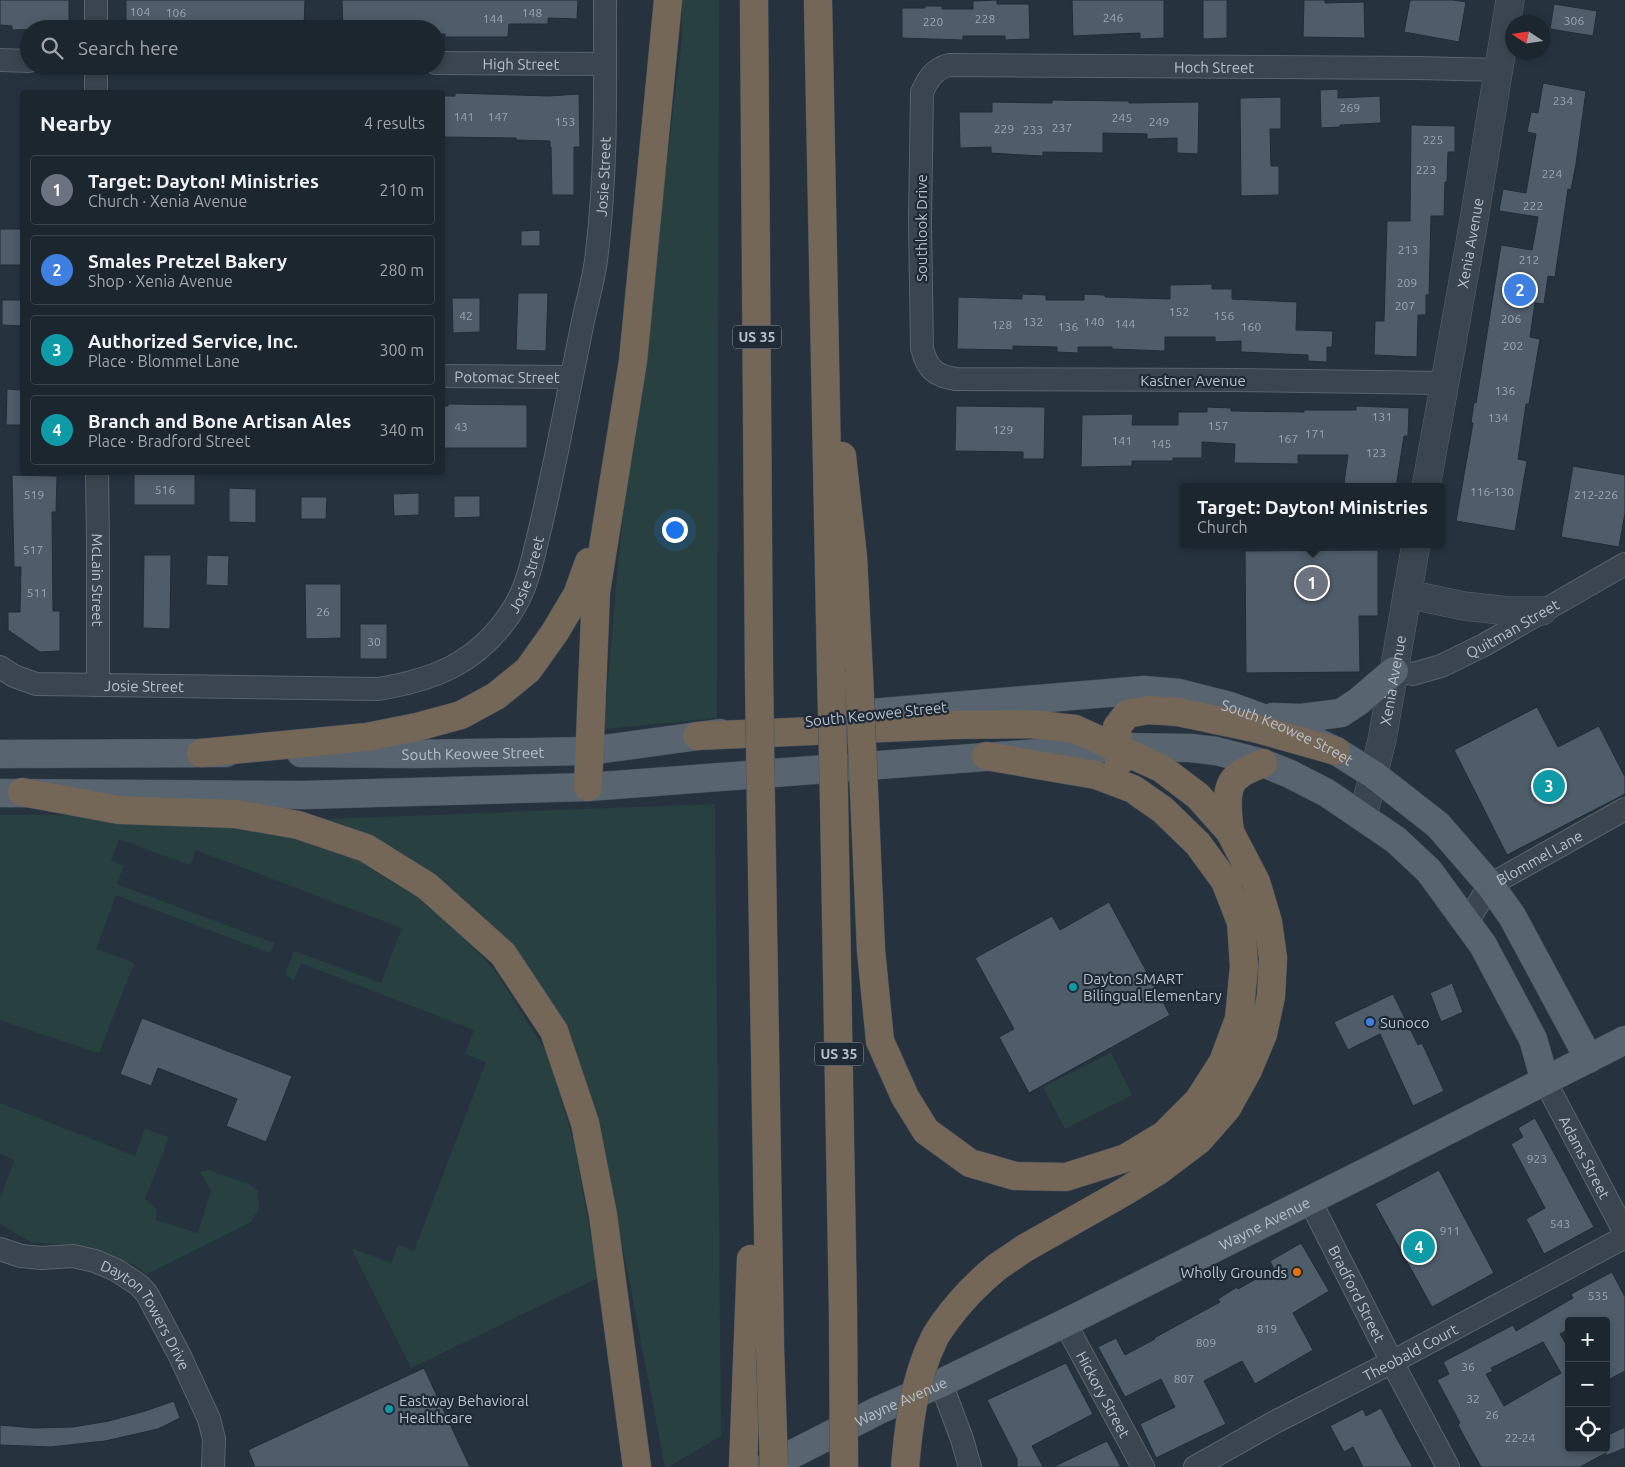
<!DOCTYPE html>
<html lang="en">
<head>
<meta charset="utf-8">
<style>
	body { margin:0; font-family:Ubuntu,sans-serif; background:#29323b; color:#f1f3f6 }
	.controls { position:absolute; right:15px; bottom:15px; display:grid; overflow:hidden; border-radius:5px; box-shadow:0 2px 8px #0003 }
	.controls button { width:45px; height:45px; display:grid; place-items:center; padding:0; border:0; border-bottom:1px solid #3a434b; background:#1c262f; color:#f1f3f6; font:25px sans-serif }
	.compass { position:absolute; left:1505px; top:15px; width:45px; height:45px; border-radius:50%; background:#1c262f; box-shadow:0 2px 8px #0003; rotate:282deg }
	.you { position:absolute; left:674px; top:529px; width:18px; height:18px; margin:-12px; border:4px solid #fff; border-radius:50%; background:#1a73e8; box-shadow:0 0 0 8px #1a73e833 }
	.badge { display:grid; place-items:center; width:32px; height:32px; border-radius:50%; background:#1a73e8; color:#fff; font-size:16px; font-weight:700 }
	.pin { position:absolute; translate:-50% -50%; border:2px solid #fff; box-shadow:0 1px 5px #0006 }
	.popup { position:absolute; left:1180px; top:483px; width:265px; height:65px; box-sizing:border-box; display:grid; place-content:center; border-radius:5px; background:#1c262f; filter:drop-shadow(0 1px 4px #0005); font-size:16px; white-space:nowrap; color:#a0a5aa }
	.popup b { font-size:19px; color:#f1f3f6 }
	.popup::after { content:''; position:absolute; left:50%; top:100%; margin-left:-10px; border:10px solid transparent; border-top-color:#1c262f }
	.list { margin:0; padding:0; list-style:none }
	h2 { display:flex; justify-content:space-between; align-items:center; height:65px; margin:0; padding:0 20px; font-size:21px }
	h2 small { font-size:16px; font-weight:400; color:#a0a5aa }
	.list li { display:grid; grid-template-columns:32px 1fr auto; gap:15px; align-items:center; box-sizing:border-box; height:70px; margin:0 10px 10px; padding:0 10px; border:1px solid #3a434b; border-radius:5px }
	.list b { display:block; font-size:19px; white-space:nowrap }
	.list p { margin:0; font-size:16px; white-space:nowrap; color:#a0a5aa }
	.list em { font-size:16px; font-style:normal; color:#a0a5aa }
	.icon { flex:none; width:28px; height:28px; fill:none; stroke:currentColor; stroke-width:2; stroke-linecap:round; stroke-linejoin:round }
	.map { position:relative; flex:none; width:1625px; height:1467px; overflow:hidden }
	.search { position:absolute; background:#1c262f; box-shadow:0 2px 8px #0003; left:20px; top:20px; width:425px; height:55px; display:flex; align-items:center; gap:12px; box-sizing:border-box; padding:0 18px; border-radius:28px; color:#a0a5aa; font-size:19px }
	.panel { position:absolute; background:#1c262f; box-shadow:0 2px 8px #0003; left:20px; top:90px; width:425px; height:385px; border-radius:5px }
	.map>svg:first-child { display:block }
</style>
</head>
<body>
<div class="map">
<svg width="1625" height="1467" viewBox="0 0 1625 1467">
	<rect width="100%" height="100%" fill="#26333f"/>
	<!-- green -->
	<path fill="#284040" d="M682,0H719L717,718L604,729L619,553L682,38Z
		M715,804L721,1436L668,1467H665L603,1144L583,1072L542,993L510,950L465,900L417,864L326,823L330,819Z
		M0,815H61L230,823L305,837L374,866L433,907L494,969L547,1053L574,1143L598,1278L411,1368L351,1248L391,1263L398,1245L414,1251L486,1062L465,1054L474,1030L301,963L294,980L285,975L294,951L381,983L402,928L196,850L190,865L119,839L111,861L124,866L117,884L274,943L270,953L116,895L96,949L134,963L99,1053L0,1020Z
		M1111,1053L1132,1095L1065,1129L1043,1087Z
		M0,1103L135,1156L145,1129L169,1137L145,1199L157,1209L156,1220L198,1233L211,1191L200,1172L208,1170L249,1184L258,1191L259,1208L251,1222L147,1274L134,1265L87,1247L31,1242L0,1224V1197L15,1160L0,1154Z"/>
	<!-- building -->
	<path fill="#4f5c6a" stroke="#212c37" fill-rule="evenodd" d="M0,0H69V28L12,30V26L0,25Z
		M126,0H305L304,29H196V24L126,23Z
		M342,0H578L577,19L548,18V24H509L508,37H445V34H436V29H412V26H377V29H343Z
		M997,0V4H1029L1030,39L1005,40V36H963V40L902,38V8H925V6H942V9H973V1Z
		M1072,0H1164V38L1140,39V33L1073,36Z
		M1203,0H1227V38L1203,39Z
		M1304,0H1325V3L1364,2L1365,38L1303,37Z
		M1410,0H1453L1466,2L1459,42L1404,32Z
		M1554,4L1597,11L1593,36L1550,29Z
		M1543,83L1586,91L1576,164L1571,190L1568,189L1555,277L1548,276L1544,304L1535,303L1530,337L1540,339L1529,404H1526L1518,459L1527,461L1515,531L1456,521L1473,423H1471L1474,402L1476,403L1501,245L1532,250L1538,217L1499,211L1503,189L1526,193L1536,134L1527,132L1531,112L1538,113Z
		M1338,89V98L1380,96L1381,123L1340,125V127L1321,128L1320,90Z
		M455,93L549,96L579,94L580,147H574V195H552L551,147H550V141L516,140V138L442,137V96H455Z
		M1281,97V129H1270L1271,166H1279V195L1241,196L1240,98Z
		M1052,100L1129,101V103L1199,102L1198,154L1177,153V138L1147,139V134L1103,133V153L1043,152V156L1022,155L991,153V147L960,148L959,112H992V102L1052,103Z
		M1411,125L1455,126V152H1448L1447,182H1445L1444,216H1431L1429,295H1426V315H1418L1417,357L1374,355L1375,321H1384L1387,221H1410Z
		M0,229H22V265H0Z
		M540,230V246H521V231Z
		M1212,284V289H1232V299L1297,302L1296,330L1333,331L1332,347H1327V362L1308,361V355L1241,352V341L1215,342V337H1165V351L1112,349V347H1078V353L1057,352V347L1013,346V350L957,349L958,297L1022,299V294L1046,295V300H1084V294L1105,295V297L1170,299V285Z
		M518,293H548L546,351L516,350Z
		M452,298H480V332L453,333Z
		M2,300H22V326L2,325Z
		M7,389L22,390V425H6Z
		M448,404L527,405V448H442V406H448Z
		M956,406L1045,407L1044,459H1023V452L955,451Z
		M1356,406L1409,408L1408,436H1404L1396,487H1368L1344,483L1348,455H1298V464L1234,463L1235,444L1202,442V458H1173V461H1132V466L1081,467L1082,415L1133,414L1132,425H1178V412H1207V407L1231,408V411L1304,412V410H1356Z
		M1573,466L1625,475V513L1619,547L1561,537Z
		M134,472H195V505H134Z
		M12,475L57,476L56,512H52L53,611H60V651L40,652L8,630V612H20L21,567H14Z
		M229,488L256,489V523L229,522Z
		M419,493V515L394,516L393,494Z
		M454,496H480V517L454,518Z
		M301,497H327L326,519H301Z
		M1378,550V616H1359L1360,672L1246,673L1245,551Z
		M144,555H171L170,629L143,628Z
		M207,555L229,556L228,586L206,585Z
		M305,584H341V638L306,639Z
		M360,624H387V659H360Z
		M1537,707L1558,747L1599,726L1625,777V794L1507,855L1454,750Z
		M1109,902L1170,1015L1029,1093L999,1037L1014,1029L975,958L1052,916L1060,930Z
		M1452,983L1463,1012L1441,1022L1430,993Z
		M1393,994L1418,1045L1422,1043L1444,1091L1413,1106L1380,1034L1348,1050L1334,1022Z
		M142,1018L292,1076L266,1142L226,1126L237,1099L158,1068L151,1086L120,1074Z
		M1535,1118L1594,1227L1544,1254L1526,1219L1545,1208L1511,1144L1523,1137L1518,1128Z
		M1439,1170L1494,1273L1432,1307L1375,1204Z
		M1301,1243L1329,1291L1293,1313L1313,1350L1255,1384L1242,1361L1204,1381L1226,1424L1156,1458L1140,1424L1175,1407L1161,1379L1125,1397L1098,1347L1116,1338L1125,1355L1155,1339L1154,1338L1220,1302L1218,1299L1237,1287L1238,1289L1274,1269L1270,1261Z
		M1612,1272L1625,1297V1371L1606,1381V1321H1569V1329L1560,1334L1569,1349V1448H1606V1436L1625,1427V1448L1606,1456V1453L1580,1467H1481L1466,1440L1458,1425L1460,1423L1437,1380L1449,1374L1443,1362L1513,1325L1516,1331L1573,1298L1571,1294ZM1543,1342L1561,1373L1504,1406L1486,1374L1493,1371L1491,1368Z
		M1066,1363L1093,1414L1032,1446L1043,1467H1017V1459L987,1400Z
		M424,1368L470,1467H255L248,1450Z
		M174,1401L180,1418L158,1429L105,1441L51,1447L0,1445V1425L34,1428L73,1427L109,1421L145,1411Z
		M1381,1408L1397,1439L1413,1467H1363L1353,1447L1344,1452L1330,1426L1363,1409L1366,1416Z
		M1107,1441L1121,1467H1053Z"/>
	<g fill="none" stroke-linecap="round" stroke-linejoin="round">
		<defs>
			<g id="minor">
				<path d="M96,29V0"/>
				<path d="M0,60L29,61"/>
				<path id="s1" d="M436,63L605,64"/>
				<path d="M96,66V92"/>
				<path id="s2" d="M442,376L571,377"/>
				<path id="s3" d="M1444,383L1235,380L956,379C935,376 927,369 922,348L920,222L922,92C928,79 934,69 949,65L1418,68L1498,70"/>
				<path id="s4" d="M97,472L98,544V685"/>
				<path id="s5" d="M0,667L14,676L36,684L378,689C434,680 477,663 510,614C526,591 532,563 538,537C545,510 550,483 556,456C565,411 574,366 583,321C588,298 595,275 597,252C607,168 605,84 605,0"/>
				<path id="s6" d="M1394,671L1413,674L1441,666L1484,645L1625,564"/>
				<path id="s7" d="M1467,922L1490,885L1625,809"/>
				<path id="s8" d="M1545,1081L1625,1233"/>
				<path id="s9" d="M1309,1199L1392,1362L1448,1467"/>
				<path id="s10" d="M0,1249L21,1256L42,1258L73,1256L95,1261L116,1270L139,1285L147,1294L180,1356L209,1419L214,1439L213,1467"/>
				<path id="s11" d="M1065,1323L1143,1467"/>
				<path d="M941,1383L962,1439L970,1467"/>
				<path id="s12" d="M1195,1467L1275,1422L1392,1362L1625,1237"/>
			</g>
			<g id="tertiary">
				<path id="s13" d="M1426,487L1473,226L1510,0"/>
				<path d="M1407,594L1464,606L1509,611H1542"/>
				<path id="s14" d="M1363,816L1382,740L1416,544"/>
			</g>
			<g id="primary">
				<path d="M1273,717L1302,718L1341,713L1359,701L1394,671"/>
				<path id="s15" d="M837,718L883,712L1144,690L1179,693L1230,706L1279,724L1336,751L1374,775L1438,825L1490,885L1512,916L1589,1059"/>
				<path id="s16" d="M301,753L416,754L589,751L720,733"/>
				<path d="M0,754L226,753"/>
				<path d="M0,793L304,795L588,787L1118,747L1191,748L1216,751L1263,763L1290,774L1327,793L1396,840L1429,871L1483,945L1533,1039L1545,1081"/>
				<path id="s17" d="M767,1467L879,1410L941,1383L1065,1323L1386,1162L1625,1040"/>
			</g>
			<path id="motorway" d="M754,0L759,674
				M818,0L831,669
				M842,456L853,557L859,676
				M697,736L952,725L1030,724L1075,729L1161,768L1198,796L1230,832L1256,882L1268,922L1273,958L1271,996L1263,1034L1248,1070L1227,1108L1199,1140L1158,1171L1124,1192L1025,1248L997,1267
				M201,753L367,737L417,727L461,715L496,696L528,670L555,632L577,595L589,562
				M1119,762L1117,727L1127,714L1148,710L1178,712L1254,728L1336,751
				M588,787L596,592L633,361L668,0
				M864,790L871,950L880,1041L905,1097L926,1131L970,1163L1015,1176L1066,1177L1126,1158L1164,1135L1198,1101L1223,1062L1239,1019L1244,966L1241,922L1225,881L1198,844L1163,810L1133,789L1096,775L986,756
				M22,792L119,810L235,814L298,825L366,848L427,886L503,954L554,1031L585,1123L603,1215L637,1467
				M834,798L843,1311
				M761,809L770,1347
				M1230,832C1228,816 1223,786 1238,776C1245,770 1255,767 1263,763
				M743,1467L751,1259"/>
		</defs>
		<!-- minor casing -->
		<use href="#minor" stroke="#58636d" stroke-width="24"/>
		<!-- tertiary casing -->
		<use href="#tertiary" stroke="#58636d" stroke-width="29"/>
		<!-- primary casing -->
		<use href="#primary" stroke="#434e59" stroke-width="29"/>
		<!-- motorway casing -->
		<use href="#motorway" stroke="#45505a" stroke-width="29"/>
		<!-- minor -->
		<use href="#minor" stroke="#3a454f" stroke-width="22"/>
		<!-- tertiary -->
		<use href="#tertiary" stroke="#3a454f" stroke-width="28"/>
		<!-- primary -->
		<use href="#primary" stroke="#58646f" stroke-width="28"/>
		<!-- motorway -->
		<use href="#motorway" stroke="#756757" stroke-width="28"/>
		<defs>
			<path id="motorway-bridge" d="M831,669L834,798
				M759,674L761,809
				M859,676L864,790
				M843,1311L844,1467
				M770,1347L774,1467
				M905,1467C909,1423 914,1380 934,1339C936,1334 941,1328 944,1323C960,1301 976,1284 997,1267"/>
		</defs>
		<!-- motorway-bridge casing -->
		<use href="#motorway-bridge" stroke="#45505a" stroke-width="29" stroke-linecap="butt"/>
		<!-- motorway-bridge -->
		<use href="#motorway-bridge" stroke="#756757" stroke-width="28"/>
	</g>
	<!-- markers -->
	<g fill="#0f9aa8" stroke="#1f2a35" stroke-width="2">
		<circle cx="1073" cy="987" r="5"/>
		<circle cx="389" cy="1409" r="5"/>
	</g>
	<circle fill="#3f7fe0" stroke="#1f2a35" stroke-width="2" cx="1370" cy="1022" r="5"/>
	<circle fill="#e8710a" stroke="#1f2a35" stroke-width="2" cx="1297" cy="1272" r="5"/>
	<g text-anchor="middle" dominant-baseline="central" stroke-width="4.5" stroke-linejoin="round" paint-order="stroke">
		<!-- number labels -->
		<g font-size="12" fill="#9ca7b2">
			<text x="140" y="11">104</text>
			<text x="176" y="12">106</text>
			<text x="532" y="12">148</text>
			<text x="1113" y="17">246</text>
			<text x="493" y="18">144</text>
			<text x="985" y="18">228</text>
			<text x="1574" y="20">306</text>
			<text x="933" y="21">220</text>
			<text x="1563" y="100">234</text>
			<text x="1350" y="107">269</text>
			<text x="464" y="116">141</text>
			<text x="498" y="116">147</text>
			<text x="1122" y="117">245</text>
			<text x="565" y="121">153</text>
			<text x="1159" y="121">249</text>
			<text x="1062" y="127">237</text>
			<text x="1004" y="128">229</text>
			<text x="1033" y="129">233</text>
			<text x="1433" y="139">225</text>
			<text x="1426" y="169">223</text>
			<text x="1552" y="173">224</text>
			<text x="1533" y="205">222</text>
			<text x="1408" y="249">213</text>
			<text x="1529" y="259">212</text>
			<text x="1407" y="282">209</text>
			<text x="1405" y="305">207</text>
			<text x="1179" y="311">152</text>
			<text x="466" y="315">42</text>
			<text x="1224" y="315">156</text>
			<text x="1511" y="318">206</text>
			<text x="1033" y="321">132</text>
			<text x="1094" y="321">140</text>
			<text x="1125" y="323">144</text>
			<text x="1002" y="324">128</text>
			<text x="1068" y="326">136</text>
			<text x="1251" y="326">160</text>
			<text x="1513" y="345">202</text>
			<text x="1505" y="390">136</text>
			<text x="1382" y="416">131</text>
			<text x="1498" y="417">134</text>
			<text x="1218" y="425">157</text>
			<text x="461" y="426">43</text>
			<text x="1003" y="429">129</text>
			<text x="1315" y="433">171</text>
			<text x="1288" y="438">167</text>
			<text x="1122" y="440">141</text>
			<text x="1161" y="443">145</text>
			<text x="1376" y="452">123</text>
			<text x="165" y="489">516</text>
			<text x="1492" y="491">116-130</text>
			<text x="34" y="494">519</text>
			<text x="1596" y="494">212-226</text>
			<text x="33" y="549">517</text>
			<text x="37" y="592">511</text>
			<text x="323" y="611">26</text>
			<text x="374" y="641">30</text>
			<text x="1537" y="1158">923</text>
			<text x="1560" y="1223">543</text>
			<text x="1450" y="1230">911</text>
			<text x="1598" y="1295">535</text>
			<text x="1267" y="1328">819</text>
			<text x="1206" y="1342">809</text>
			<text x="1468" y="1366">36</text>
			<text x="1184" y="1378">807</text>
			<text x="1473" y="1398">32</text>
			<text x="1492" y="1414">26</text>
			<text x="1520" y="1437">22-24</text>
		</g>
		<!-- shield labels -->
		<g fill="#1f2a35" stroke="#89939d" stroke-width="1">
			<rect x="733" y="325.5" width="48" height="23" rx="4"/>
			<rect x="815" y="1042.5" width="48" height="23" rx="4"/>
		</g>
		<g font-size="14" font-weight="bold" fill="#b6c0ca">
			<text x="757" y="337">US 35</text>
			<text x="839" y="1054">US 35</text>
		</g>
		<!-- street labels -->
		<g font-size="15" fill="#b6c0ca" stroke="#1f2a35">
			<text stroke="none"><textPath href="#s1" startOffset="85">High Street</textPath></text>
			<text stroke="none"><textPath href="#s3" startOffset="1099">Hoch Street</textPath></text>
			<text stroke="none"><textPath href="#s5" startOffset="988">Josie Street</textPath></text>
			<text transform="translate(921 228) rotate(-90)">Southlook Drive</text>
			<text stroke="none"><textPath href="#s13" startOffset="248">Xenia Avenue</textPath></text>
			<text stroke="none"><textPath href="#s2" startOffset="65">Potomac Street</textPath></text>
			<text x="1193" y="380">Kastner Avenue</text>
			<text stroke="none"><textPath href="#s5" startOffset="582">Josie Street</textPath></text>
			<text stroke="none"><textPath href="#s4" startOffset="108">McLain Street</textPath></text>
			<text stroke="none"><textPath href="#s6" startOffset="129">Quitman Street</textPath></text>
			<text stroke="none"><textPath href="#s14" startOffset="139">Xenia Avenue</textPath></text>
			<text stroke="none"><textPath href="#s5" startOffset="148">Josie Street</textPath></text>
			<text transform="translate(876 714) rotate(-6)">South Keowee Street</text>
			<text stroke="none"><textPath href="#s15" startOffset="459">South Keowee Street</textPath></text>
			<text stroke="none"><textPath href="#s16" startOffset="172">South Keowee Street</textPath></text>
			<text stroke="none"><textPath href="#s7" startOffset="100">Blommel Lane</textPath></text>
			<text stroke="none"><textPath href="#s8" startOffset="86">Adams Street</textPath></text>
			<text stroke="none"><textPath href="#s17" startOffset="554">Wayne Avenue</textPath></text>
			<text stroke="none"><textPath href="#s9" startOffset="106">Bradford Street</textPath></text>
			<text stroke="none"><textPath href="#s10" startOffset="174">Dayton Towers Drive</textPath></text>
			<text stroke="none"><textPath href="#s12" startOffset="244">Theobald Court</textPath></text>
			<text stroke="none"><textPath href="#s11" startOffset="81">Hickory Street</textPath></text>
			<text stroke="none"><textPath href="#s17" startOffset="149">Wayne Avenue</textPath></text>
		</g>
		<!-- poi labels -->
		<g font-size="15" fill="#b6c0ca" stroke="#1f2a35" text-anchor="start">
			<text x="1083" y="978">Dayton SMART<tspan x="1083" dy="17">Bilingual Elementary</tspan></text>
			<text x="1380" y="1022">Sunoco</text>
			<text x="1287" y="1272" text-anchor="end">Wholly Grounds</text>
			<text x="399" y="1400">Eastway Behavioral<tspan x="399" dy="17">Healthcare</tspan></text>
		</g>
	</g>
</svg>
<div class="controls">
<button>+</button>
<button>−</button>
<button><svg class="icon" aria-label="locate" viewBox="0 0 24 24"><circle cx="12" cy="12" r="6"/><path d="M12 2v4M12 18v4M2 12h4M18 12h4"/></svg></button>
</div>
<svg class="compass" viewBox="-18 -18 36 36"><path d="M0-13l5 13h-10z" fill="#e53935"/><path d="M0 13l5-13h-10z" fill="#a0a5aa"/></svg>
<div class="you"></div>
<div class="pin badge" style="left:1312px;top:583px;background:#6b7280">1</div>
<div class="popup"><b>Target: Dayton! Ministries</b>Church</div>
<div class="pin badge" style="left:1520px;top:290px;background:#3f7fe0">2</div>
<div class="pin badge" style="left:1549px;top:786px;background:#0f9aa8">3</div>
<div class="pin badge" style="left:1419px;top:1247px;background:#0f9aa8">4</div>
<div class="search"><svg class="icon" aria-label="search" viewBox="0 0 24 24"><circle cx="10" cy="10" r="6"/><path d="M15 15l6 6"/></svg>Search here</div>
<section class="panel">
<h2>Nearby<small>4 results</small></h2>
<ul class="list">
<li><span class="badge" style="background:#6b7280">1</span><div><b>Target: Dayton! Ministries</b><p>Church · Xenia Avenue</p></div><em>210 m</em></li>
<li><span class="badge" style="background:#3f7fe0">2</span><div><b>Smales Pretzel Bakery</b><p>Shop · Xenia Avenue</p></div><em>280 m</em></li>
<li><span class="badge" style="background:#0f9aa8">3</span><div><b>Authorized Service, Inc.</b><p>Place · Blommel Lane</p></div><em>300 m</em></li>
<li><span class="badge" style="background:#0f9aa8">4</span><div><b>Branch and Bone Artisan Ales</b><p>Place · Bradford Street</p></div><em>340 m</em></li>
</ul>
</section>
</div>
</body>
</html>
